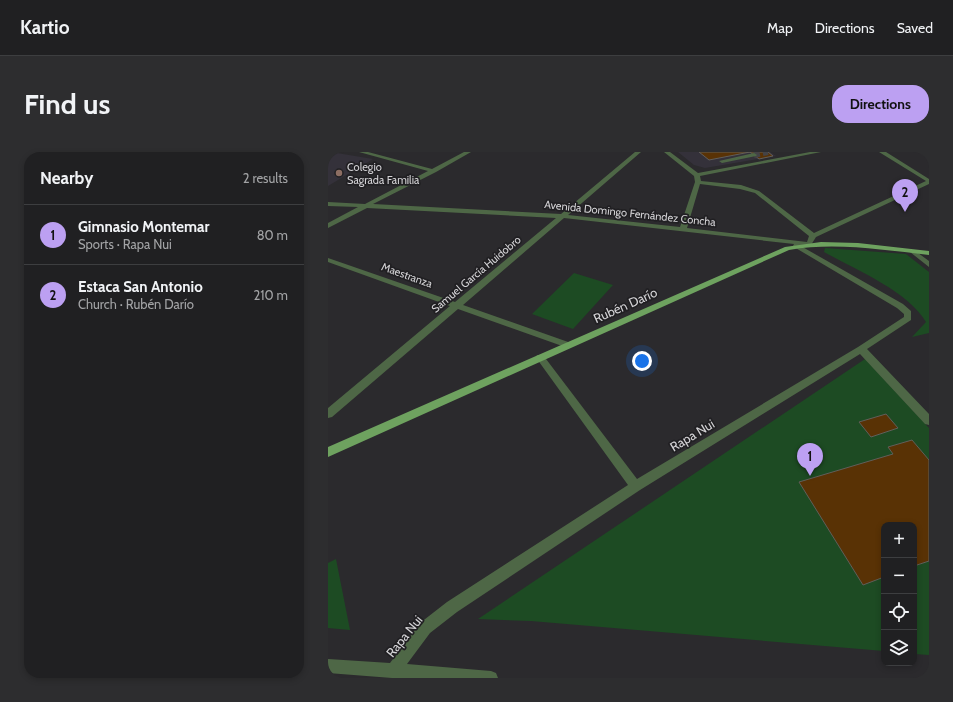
<!DOCTYPE html>
<html lang="en">
<head>
<meta charset="utf-8">
<style>
	body { margin:0; font-family:Cabin,sans-serif; background:#2d2d2f; color:#f1f3f6 }
	.controls { position:absolute; right:12px; bottom:12px; display:grid; overflow:hidden; border-radius:8px; box-shadow:0 2px 6px #0003 }
	.controls button { width:36px; height:36px; display:grid; place-items:center; padding:0; border:0; border-bottom:1px solid #3d3e40; background:#202022; color:#f1f3f6; font:20px sans-serif }
	.you { position:absolute; left:314px; top:209px; width:14px; height:14px; margin:-10px; border:3px solid #fff; border-radius:50%; background:#1a73e8; box-shadow:0 0 0 6px #1a73e833 }
	.badge { display:grid; place-items:center; width:26px; height:26px; border-radius:50%; background:#bca0f2; color:#111; font-size:13px; font-weight:700 }
	.pin { position:absolute; translate:-50% -33px; filter:drop-shadow(0 1px 2px #0008) }
	.pin::after { content:''; position:absolute; top:21px; width:14px; height:12px; background:inherit; clip-path:polygon(0 0,100% 0,50% 100%) }
	.list { margin:0; padding:0; list-style:none }
	h2 { display:flex; justify-content:space-between; align-items:center; height:52px; margin:0; padding:0 16px; font-size:17px }
	h2 small { font-size:13px; font-weight:400; color:#a2a3a5 }
	.list li { display:grid; grid-template-columns:26px 1fr auto; gap:12px; align-items:center; box-sizing:border-box; height:60px; padding:0 16px; border-top:1px solid #3d3e40 }
	.list b { display:block; font-size:15px; white-space:nowrap }
	.list p { margin:0; font-size:13px; white-space:nowrap; color:#a2a3a5 }
	.list em { font-size:13px; font-style:normal; color:#a2a3a5 }
	.icon { flex:none; width:22px; height:22px; fill:none; stroke:currentColor; stroke-width:2; stroke-linecap:round; stroke-linejoin:round }
	.map { position:relative; flex:none; width:601px; height:526px; overflow:hidden; border-radius:16px }
	header { display:flex; align-items:center; gap:24px; box-sizing:border-box; height:56px; padding:0 20px; background:#202022; border-bottom:1px solid #3d3e40 }
	header strong { font-size:19px }
	nav { display:flex; gap:22px; margin-inline-start:auto; font-size:14px }
	.intro { display:flex; align-items:center; justify-content:space-between; box-sizing:border-box; height:96px; padding:0 24px }
	h1 { margin:0; font-size:28px }
	.button { padding:10px 18px; border-radius:16px; background:#bca0f2; color:#111; font-size:14px; font-weight:700 }
	main { display:flex; gap:24px; padding:0 24px }
	aside { flex:1; background:#202022; border-radius:16px; box-shadow:0 2px 6px #0003 }
	.map>svg:first-child { display:block }
</style>
</head>
<body>
<header>
<strong>Kartio</strong>
<nav><a>Map</a><a>Directions</a><a>Saved</a></nav>
</header>
<div class="intro"><h1>Find us</h1><a class="button">Directions</a></div>
<main>
<aside>
<h2>Nearby<small>2 results</small></h2>
<ul class="list">
<li><span class="badge">1</span><div><b>Gimnasio Montemar</b><p>Sports · Rapa Nui</p></div><em>80 m</em></li>
<li><span class="badge">2</span><div><b>Estaca San Antonio</b><p>Church · Rubén Darío</p></div><em>210 m</em></li>
</ul>
</aside>
<div class="map">
<svg width="601" height="526" viewBox="0 0 601 526">
	<rect width="100%" height="100%" fill="#2b2a2d"/>
	<!-- built -->
	<path fill="#34313a" d="M350,0H442L448,4L377,16L366,13Z
		M9,1L45,7L0,34V5Z"/>
	<!-- green -->
	<path fill="#1d4b23" d="M497,96L578,102L601,120V181L584,185L598,170C580,139 528,118 496,100Z
		M246,121L285,133L245,177L204,162Z
		M537,207L601,276V503L586,502V373H556V499L203,469L150,467Z
		M8,407L22,478L0,476V411Z"/>
	<!-- building -->
	<path fill="#593205" stroke="#615e5a" d="M371,0H440L445,4L431,7L422,0L381,8Z
		M558,262L570,276L543,285L531,270Z
		M584,288L601,308V409L586,414V373H556V425L535,433L471,330L565,302L560,295Z"/>
	<g fill="none" stroke-linecap="round" stroke-linejoin="round">
		<!-- minor-tunnel -->
		<path stroke="#444346" stroke-width="6" stroke-dasharray="6 3" stroke-linecap="butt" d="M426,3L440,0"/>
		<!-- minor -->
		<path fill="#4e6746" fill-rule="evenodd" d="M31,0H40L104,17L136,0H143L108,20L45,52L233,62L307,0H313L240,63L352,75L367,30L366,24L336,0H342L370,21L482,0H493L372,24L373,29L413,33L431,39L486,81L598,29L551,0H558L601,27V32L488,85L483,93H471L575,152L583,159V168L539,197L601,262V273L597,272L532,202L312,338L129,460L102,481L79,512L163,519L168,521L170,526H64L0,521V507L62,511L92,471L119,450L300,333L209,207L208,205L209,203H215L309,327L530,195L576,165V162L569,156L466,95L465,94L466,92L236,66L135,153L243,191L244,193L243,195H237L130,157L4,265L0,266V256L122,154L0,110V106L127,150L228,66L39,56L0,76V71L30,55L0,54V50L37,52L100,19ZM372,32L412,37L427,41L481,84L479,90L359,76Z
			M426,1L429,3L428,4L394,11L391,9Z
			M582,98H586L601,109V115L582,100Z"/>
		<!-- major -->
		<path fill="#6ea25f" fill-rule="evenodd" d="M493,90L530,91L601,99V103C554,98 508,90 461,98L0,305V295L457,95Z"/>
	</g>
	<!-- markers -->
	<circle fill="#8d6e63" stroke="#212023" stroke-width="1.5" cx="11" cy="21" r="4"/>
	<g text-anchor="middle" dominant-baseline="central" stroke-width="3.5" stroke-linejoin="round" paint-order="stroke">
		<!-- far-poi labels -->
		<g font-size="11" fill="#d4d3d6" stroke="#212023" text-anchor="start">
			<text x="19" y="15">Colegio<tspan x="19" dy="13">Sagrada Familia</tspan></text>
		</g>
		<!-- far-street labels -->
		<g font-size="11" fill="#d4d3d6" stroke="#212023">
			<text transform="translate(302 61) rotate(6)">Avenida Domingo Fernández Concha</text>
			<text transform="translate(148 122) rotate(-40)">Samuel García Huidobro</text>
			<text transform="translate(79 123) rotate(20)">Maestranza</text>
		</g>
		<!-- street labels -->
		<g font-size="13" fill="#d4d3d6" stroke="#212023">
			<text transform="translate(297 153) rotate(-24)">Rubén Darío</text>
			<text transform="translate(364 283) rotate(-31)">Rapa Nui</text>
			<text transform="translate(76 484) rotate(-51)">Rapa Nui</text>
		</g>
	</g>
</svg>
<div class="controls">
<button>+</button>
<button>−</button>
<button><svg class="icon" aria-label="locate" viewBox="0 0 24 24"><circle cx="12" cy="12" r="6"/><path d="M12 2v4M12 18v4M2 12h4M18 12h4"/></svg></button>
<button><svg class="icon" aria-label="layers" viewBox="0 0 24 24"><path d="M12 4l9 5-9 5-9-5zM3 14l9 5 9-5"/></svg></button>
</div>
<div class="you"></div>
<div class="pin badge" style="left:482px;top:324px">1</div>
<div class="pin badge" style="left:577px;top:60px">2</div>
</div>
</main>
</body>
</html>
